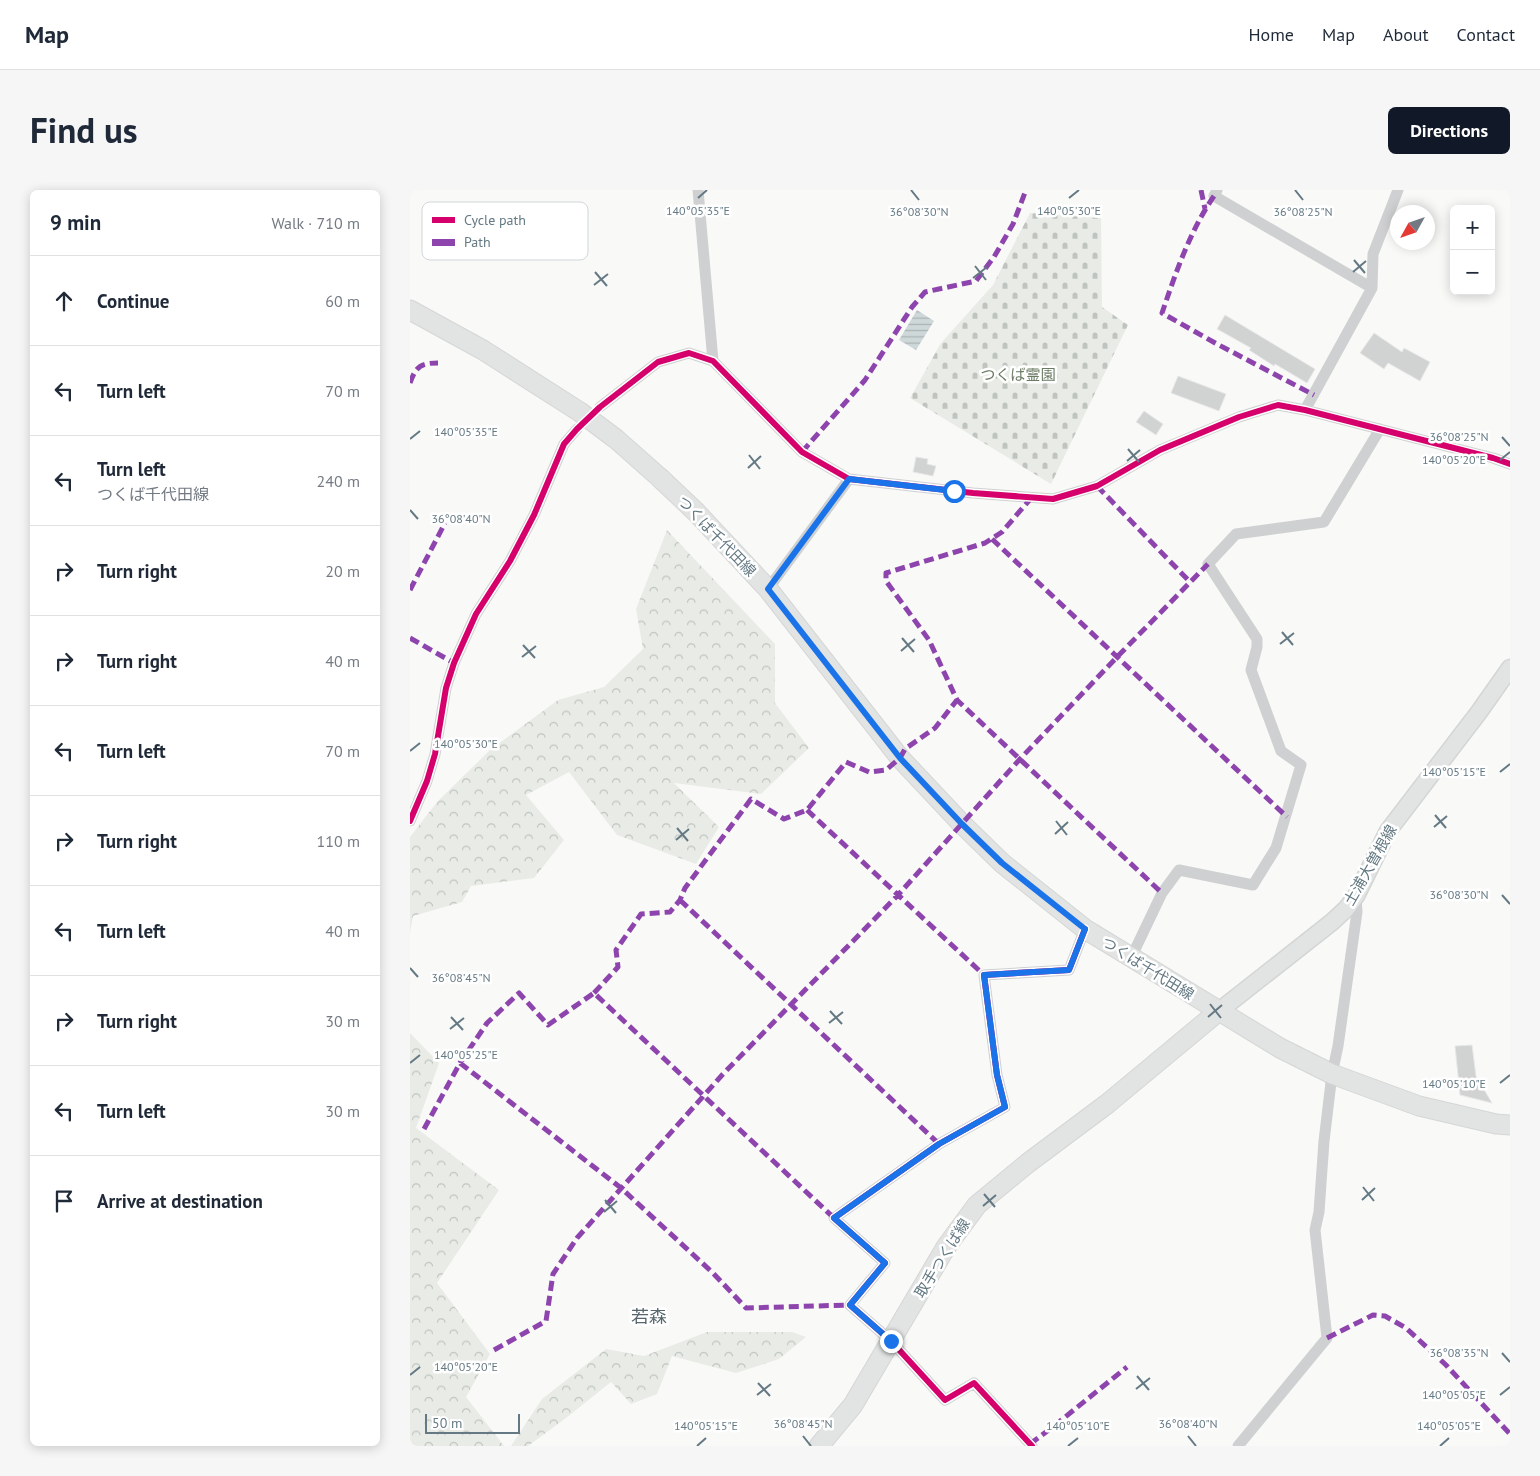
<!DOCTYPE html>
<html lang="en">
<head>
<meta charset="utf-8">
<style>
	body { margin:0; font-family:"PT Sans","Noto Sans JP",sans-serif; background:#f6f6f7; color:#1f2937 }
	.controls { position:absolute; right:15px; top:15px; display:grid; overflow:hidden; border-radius:8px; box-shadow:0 2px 12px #0003 }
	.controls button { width:45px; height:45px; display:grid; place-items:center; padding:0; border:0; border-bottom:1px solid #e0e1e3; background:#fff; color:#1f2937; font:25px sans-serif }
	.compass { position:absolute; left:980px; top:15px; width:45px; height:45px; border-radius:50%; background:#fff; box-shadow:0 2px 12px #0003; rotate:230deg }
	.scale { position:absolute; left:15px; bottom:12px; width:95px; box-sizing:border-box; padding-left:5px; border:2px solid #647983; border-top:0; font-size:14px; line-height:18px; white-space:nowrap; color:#647983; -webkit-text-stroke:4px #fff; paint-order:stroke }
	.stop { position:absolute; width:15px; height:15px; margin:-11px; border:4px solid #1a73e8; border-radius:50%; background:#fff }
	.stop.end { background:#1a73e8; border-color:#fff; box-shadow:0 1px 5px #0008 }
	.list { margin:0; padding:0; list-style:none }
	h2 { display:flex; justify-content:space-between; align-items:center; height:65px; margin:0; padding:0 20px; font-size:21px }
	h2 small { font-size:16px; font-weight:400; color:#747a83 }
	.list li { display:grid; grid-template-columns:32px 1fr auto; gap:15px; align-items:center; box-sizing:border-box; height:90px; padding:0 20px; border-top:1px solid #e0e1e3 }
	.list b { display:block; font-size:19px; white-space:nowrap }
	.list p { margin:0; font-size:16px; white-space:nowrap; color:#747a83 }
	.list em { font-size:16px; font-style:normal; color:#747a83 }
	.icon { flex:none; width:28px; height:28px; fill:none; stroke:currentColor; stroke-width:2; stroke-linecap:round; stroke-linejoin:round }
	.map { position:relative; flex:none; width:1100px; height:1256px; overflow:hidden; border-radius:8px }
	header { display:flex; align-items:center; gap:30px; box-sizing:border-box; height:70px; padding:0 25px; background:#fff; border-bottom:1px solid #e0e1e3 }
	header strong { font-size:24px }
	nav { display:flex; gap:28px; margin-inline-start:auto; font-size:18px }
	.intro { display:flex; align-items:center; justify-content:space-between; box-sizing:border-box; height:120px; padding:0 30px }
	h1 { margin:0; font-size:35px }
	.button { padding:12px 22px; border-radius:8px; background:#111827; color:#fff; font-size:18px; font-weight:700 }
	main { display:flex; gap:30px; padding:0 30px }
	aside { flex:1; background:#fff; border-radius:8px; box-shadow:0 2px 12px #0003 }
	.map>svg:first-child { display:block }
</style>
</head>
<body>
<header>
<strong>Map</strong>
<nav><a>Home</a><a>Map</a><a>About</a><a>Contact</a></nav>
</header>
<div class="intro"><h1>Find us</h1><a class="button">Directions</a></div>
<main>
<aside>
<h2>9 min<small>Walk · 710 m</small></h2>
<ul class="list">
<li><svg class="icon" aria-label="ahead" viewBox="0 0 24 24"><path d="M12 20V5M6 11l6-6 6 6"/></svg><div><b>Continue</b></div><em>60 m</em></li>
<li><svg class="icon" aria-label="left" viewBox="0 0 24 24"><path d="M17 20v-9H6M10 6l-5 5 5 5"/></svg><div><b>Turn left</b></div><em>70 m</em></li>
<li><svg class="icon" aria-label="left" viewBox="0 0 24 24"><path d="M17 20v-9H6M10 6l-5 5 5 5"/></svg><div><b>Turn left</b><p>つくば千代田線</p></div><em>240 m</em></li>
<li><svg class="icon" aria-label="right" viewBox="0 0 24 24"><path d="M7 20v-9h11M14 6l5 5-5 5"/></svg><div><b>Turn right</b></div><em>20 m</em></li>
<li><svg class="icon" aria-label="right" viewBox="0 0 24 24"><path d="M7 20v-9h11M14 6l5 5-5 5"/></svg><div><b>Turn right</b></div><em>40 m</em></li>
<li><svg class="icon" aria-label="left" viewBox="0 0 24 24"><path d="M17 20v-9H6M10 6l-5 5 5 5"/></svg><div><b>Turn left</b></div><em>70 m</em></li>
<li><svg class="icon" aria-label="right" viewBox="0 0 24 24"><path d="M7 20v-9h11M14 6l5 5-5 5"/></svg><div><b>Turn right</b></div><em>110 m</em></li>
<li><svg class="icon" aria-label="left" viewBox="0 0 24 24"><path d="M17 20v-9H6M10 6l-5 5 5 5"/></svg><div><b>Turn left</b></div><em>40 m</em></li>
<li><svg class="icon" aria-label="right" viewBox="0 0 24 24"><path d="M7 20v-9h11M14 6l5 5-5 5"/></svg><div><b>Turn right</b></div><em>30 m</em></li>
<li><svg class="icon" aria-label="left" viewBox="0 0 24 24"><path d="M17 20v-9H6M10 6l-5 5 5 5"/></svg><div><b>Turn left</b></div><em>30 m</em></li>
<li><svg class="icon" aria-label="arrive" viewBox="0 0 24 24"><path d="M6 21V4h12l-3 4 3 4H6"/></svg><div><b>Arrive at destination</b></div></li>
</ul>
</aside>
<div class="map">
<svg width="1100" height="1256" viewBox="0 0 1100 1256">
	<defs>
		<pattern id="forest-crowns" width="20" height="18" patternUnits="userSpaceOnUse" patternTransform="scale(1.25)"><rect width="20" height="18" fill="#e9ece6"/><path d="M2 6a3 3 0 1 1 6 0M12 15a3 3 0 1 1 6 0" fill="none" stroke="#c0c4c0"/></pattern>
		<pattern id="cemetery-stones" width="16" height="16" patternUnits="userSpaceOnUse" patternTransform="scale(1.25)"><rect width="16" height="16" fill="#e9ece6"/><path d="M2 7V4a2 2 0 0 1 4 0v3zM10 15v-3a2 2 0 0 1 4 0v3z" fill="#c0c4c0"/></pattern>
		<pattern id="water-rules" width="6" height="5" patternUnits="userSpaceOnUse" patternTransform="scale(1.25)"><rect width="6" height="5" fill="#ced8d9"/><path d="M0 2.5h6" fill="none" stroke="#abb4b5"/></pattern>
	</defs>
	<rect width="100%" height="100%" fill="#f9f9f8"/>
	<!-- forest -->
	<path fill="url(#forest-crowns)" d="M257,340L365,454V513L399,558L351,604L264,593L309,637L286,674L207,645L159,582L116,605L154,650L124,688L61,696L52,712L3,726L0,743V647L27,612L80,560L148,510L194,497L233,459L226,419Z
		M0,843L29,873L6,938L89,1000L27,1093L80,1164L56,1207L94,1256H0Z
		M297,1142H382L396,1147L369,1169L326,1183L262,1166L247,1204L221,1214L201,1192L156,1228L118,1256H101L132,1209L196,1159L234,1166Z"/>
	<!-- cemetery -->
	<path fill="url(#cemetery-stones)" d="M620,23L691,28L692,117L718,135L641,294L500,208L531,153L583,95Z"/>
	<!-- water -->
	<path fill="url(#water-rules)" d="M507,120L524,131L506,160L489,150Z"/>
	<!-- building -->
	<path fill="#d1d3d3" stroke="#e8e8e8" d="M815,125L905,179L897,193L865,174L864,176L839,160L841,158L807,139Z
		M964,143L992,162L994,158L1020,172L1010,191L978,173L974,179L950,163Z
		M768,186L816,204L809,221L761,203Z
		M734,221L753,234L746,245L726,232Z
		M506,267L518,269L517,274L526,276L523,286L503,282Z
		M1062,855L1066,886L1082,913L1050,905L1045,856Z"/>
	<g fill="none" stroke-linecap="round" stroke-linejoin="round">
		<defs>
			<path id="secondary" d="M809,821L922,732L936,719L946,706L978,641L1069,522L1100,478"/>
			<path id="primary" d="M0,120L73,160L170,222L206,249L249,287L286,322L358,399L490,568L552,634L592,673L675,739L870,858L922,884L1009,916L1086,934L1100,935
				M409,1256L443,1215L536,1057L567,1015L618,973L697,914L809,821"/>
		</defs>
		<!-- secondary casing -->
		<use href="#secondary" stroke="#d4d6d6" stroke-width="19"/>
		<!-- primary casing -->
		<use href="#primary" stroke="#d5d6d6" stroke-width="21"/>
		<!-- street -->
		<path stroke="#cfd0d1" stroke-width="11" d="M288,0L303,171
			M807,0L804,6L962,98
			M190,217L248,172L279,163L303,171L392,262L439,289L563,303L643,309L687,296L750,260L829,227L868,215L895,220L1083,268L1100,274
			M895,220L962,98L963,64L988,0
			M358,399L439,289
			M0,631L17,591L25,564L36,498L44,473L66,424L100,371L124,325L154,254L167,239
			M721,768L752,703L769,680L843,695L866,658L891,575L871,561L841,480L847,457V449L798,374L826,344L914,332L970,239
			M622,1256L564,1193L535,1210L481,1151L440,1115L475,1073L424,1028L529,954L595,917L587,885L574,785L659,780L675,739
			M828,1256L917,1148L905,1040L909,1022L914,951L922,884L928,856L947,722L946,706"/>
		<!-- secondary -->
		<use href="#secondary" stroke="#e2e3e3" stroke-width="16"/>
		<!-- primary -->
		<use href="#primary" stroke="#e2e3e3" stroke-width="19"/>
		<!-- quiet -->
		<path stroke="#8e44ad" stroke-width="5" stroke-dasharray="10 5" stroke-linecap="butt" d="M791,0L795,19
			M804,6C780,41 766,82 752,123L807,154L904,205
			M0,193C6,176 11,173 28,173
			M392,262L455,190L502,117L515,102L566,91L584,67L603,34L616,0
			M687,296L781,393
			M622,307L592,342L575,353L476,383V391L519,450L547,510L752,703
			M582,349L877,627
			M0,400L35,333
			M0,448L44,473
			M397,620L574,785
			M270,710L529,954
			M184,803L208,777L206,760L231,724L260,722L270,710L275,698L341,609L374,629L397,620L436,572L459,582L476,580L490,568L495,559L525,538L547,510
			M50,873L211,998L303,1083L336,1118L440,1115
			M14,939L50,873L77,833L109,803L138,835L184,803L424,1028
			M917,1148L963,1125L975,1126L996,1138L1036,1175L1100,1244
			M84,1160L136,1131L143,1084L167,1048L313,884L488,705L610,569L707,467L798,374
			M620,1254L644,1236L717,1177"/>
		<defs>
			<path id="cycleway" d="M0,631L17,591L25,564L36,498L44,473L66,424L100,371L124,325L154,254L167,239L190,217L248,172L279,163L303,171L392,262L439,289L563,303L643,309L687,296L750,260L829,227L868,215L895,220L1083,268L1100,274
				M622,1256L564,1193L535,1210L481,1151L440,1115L475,1073L424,1028L529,954L595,917L587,885L574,785L659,780L675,739"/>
		</defs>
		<!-- cycleway casing -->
		<use href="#cycleway" stroke="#fff" stroke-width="9"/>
		<!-- cycleway -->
		<use href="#cycleway" stroke="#d6006c" stroke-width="6"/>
	</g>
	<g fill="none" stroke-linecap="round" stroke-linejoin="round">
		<!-- route -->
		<path stroke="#1a73e8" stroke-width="6" d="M481,1151L440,1115L475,1073L424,1028L529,954L595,917L587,885L574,785L659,780L675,739L592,673L552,634L490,568L358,399L439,289L544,301"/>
	</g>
	<!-- ticks -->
	<path fill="none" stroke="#647983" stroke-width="2" d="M501,0L509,10M885,0L893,10M288,8L297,0M659,8L669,0M944,70L955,83M565,76L576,90M185,82L197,96M943,82L956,71M563,88L577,77M184,95L198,84M1092,247L1100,256M0,249L10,241M718,259L729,272M339,265L350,279M1090,270L1100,262M717,271L730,260M338,278L351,266M0,320L8,329M872,442L883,455M492,448L504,462M870,454L884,443M113,455L125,468M491,461L505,449M112,467L126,456M0,561L10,553M1090,582L1100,574M1025,625L1036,638M646,631L657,645M1024,637L1037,626M267,638L278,651M645,644L658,632M266,650L279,639M1092,705L1100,714M0,778L8,787M800,814L811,828M420,821L432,834M41,827L53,840M798,827L812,815M419,833L433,822M40,839L54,828M0,873L10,865M1090,893L1100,885M953,997L964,1011M574,1004L585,1017M195,1010L206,1023M952,1010L965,998M573,1016L586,1005M194,1022L207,1011M1092,1163L1100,1172M0,1185L10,1177M727,1186L739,1200M348,1193L360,1206M726,1199L740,1188M347,1205L361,1194M1090,1205L1100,1197M393,1246L401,1256M778,1246L786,1256M287,1256L296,1248M658,1256L668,1248M1030,1256L1039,1248"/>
	<g text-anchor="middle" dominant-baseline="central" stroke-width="5" stroke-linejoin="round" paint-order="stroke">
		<!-- park labels -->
		<g font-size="15" fill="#6a7a63" stroke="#fff">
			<text x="608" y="184">つくば霊園</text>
		</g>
		<!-- street labels -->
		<g font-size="15" fill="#647983" stroke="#fff">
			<text transform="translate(307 346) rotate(46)">つくば千代田線</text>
			<text transform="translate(960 675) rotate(-60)">土浦大曽根線</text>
			<text transform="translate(738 778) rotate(32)">つくば千代田線</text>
			<text transform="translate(532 1068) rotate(-58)">取手つくば線</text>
		</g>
		<!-- quarter labels -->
		<g font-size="18" fill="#56666e" stroke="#fff">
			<text x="239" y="1126">若森</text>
		</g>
	</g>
	<!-- legend -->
	<rect x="12" y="12" width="166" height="58" rx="8" fill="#fff" stroke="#d0d7da" stroke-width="1"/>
	<rect x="22" y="27" width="23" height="6" fill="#d6006c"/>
	<rect x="22" y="49" width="23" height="7" fill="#8e44ad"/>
	<g font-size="14" fill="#647983">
		<text x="54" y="35">Cycle path</text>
		<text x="54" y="57">Path</text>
	</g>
	<g font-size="12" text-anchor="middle" fill="#647983" stroke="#fff" stroke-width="5" stroke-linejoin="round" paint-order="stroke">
		<text x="659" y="25">140°05'30"E</text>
		<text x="288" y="25">140°05'35"E</text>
		<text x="509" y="26">36°08'30"N</text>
		<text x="893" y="26">36°08'25"N</text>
		<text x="56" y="246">140°05'35"E</text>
		<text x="1049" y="251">36°08'25"N</text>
		<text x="1044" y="274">140°05'20"E</text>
		<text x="51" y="333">36°08'40"N</text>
		<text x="56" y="558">140°05'30"E</text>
		<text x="1044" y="586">140°05'15"E</text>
		<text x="1049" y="709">36°08'30"N</text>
		<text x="51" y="792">36°08'45"N</text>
		<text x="56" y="869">140°05'25"E</text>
		<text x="1044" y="898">140°05'10"E</text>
		<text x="1049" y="1167">36°08'35"N</text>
		<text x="56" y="1181">140°05'20"E</text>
		<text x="1044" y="1209">140°05'05"E</text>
		<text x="393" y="1238">36°08'45"N</text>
		<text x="778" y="1238">36°08'40"N</text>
		<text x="296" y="1240">140°05'15"E</text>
		<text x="668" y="1240">140°05'10"E</text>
		<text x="1039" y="1240">140°05'05"E</text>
	</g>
</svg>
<div class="controls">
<button>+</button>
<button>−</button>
</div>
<svg class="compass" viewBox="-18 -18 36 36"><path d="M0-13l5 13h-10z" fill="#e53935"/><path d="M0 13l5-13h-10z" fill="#747a83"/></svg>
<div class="scale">50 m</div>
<div class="stop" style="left:544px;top:301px"></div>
<div class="stop end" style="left:481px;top:1151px"></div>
</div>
</main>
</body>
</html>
